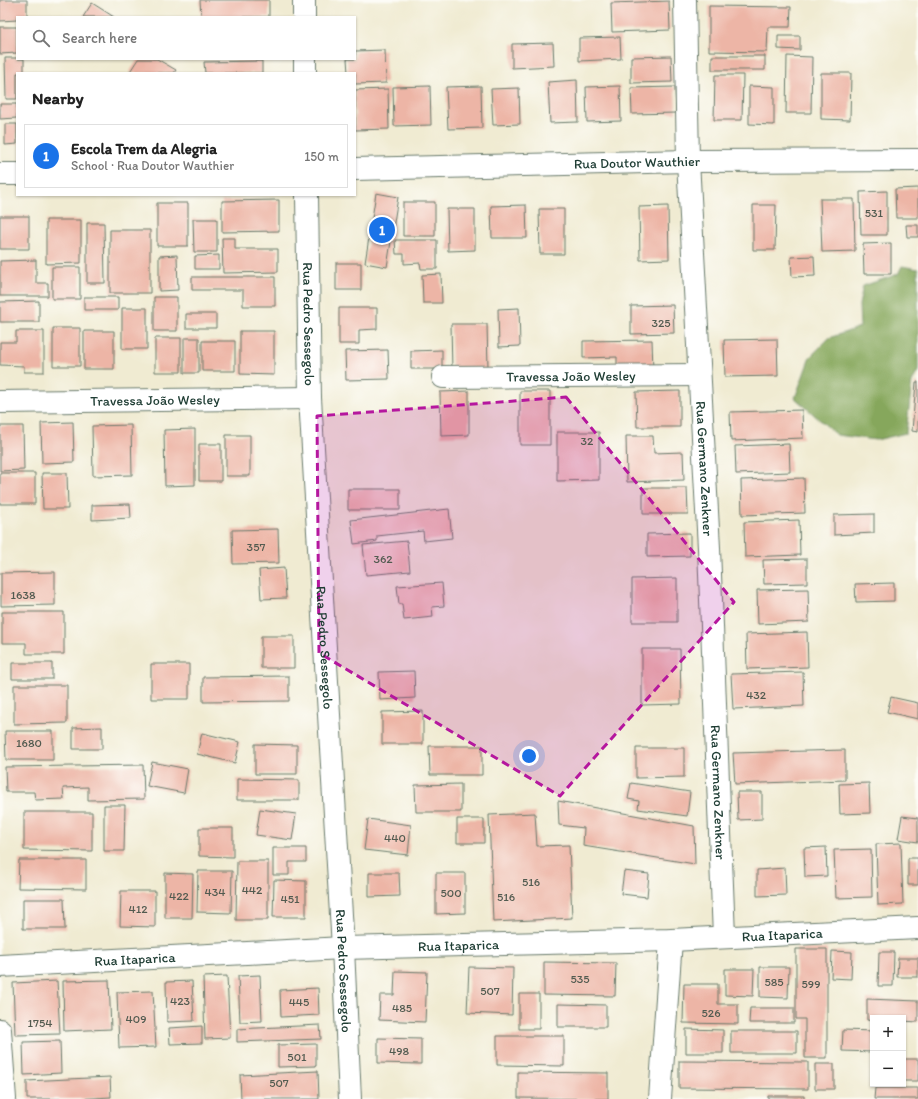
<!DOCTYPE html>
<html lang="en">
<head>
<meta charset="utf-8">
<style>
	body { margin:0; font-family:Itim,sans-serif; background:#f6f6f6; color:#222 }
	.controls { position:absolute; right:12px; bottom:12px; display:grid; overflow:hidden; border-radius:0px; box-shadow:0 1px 3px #0004 }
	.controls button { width:36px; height:36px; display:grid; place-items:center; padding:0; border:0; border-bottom:1px solid #e0e0e0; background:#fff; color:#222; font:20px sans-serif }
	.you { position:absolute; left:529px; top:756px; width:14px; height:14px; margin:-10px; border:3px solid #fff; border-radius:50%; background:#1a73e8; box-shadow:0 0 0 6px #1a73e833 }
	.badge { display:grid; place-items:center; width:26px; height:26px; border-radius:50%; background:#1a73e8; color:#fff; font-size:13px; font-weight:700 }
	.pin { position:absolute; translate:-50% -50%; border:2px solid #fff; box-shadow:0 1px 4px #0006 }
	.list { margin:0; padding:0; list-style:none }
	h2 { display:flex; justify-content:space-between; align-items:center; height:52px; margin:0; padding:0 16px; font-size:17px }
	h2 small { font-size:13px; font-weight:400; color:#767676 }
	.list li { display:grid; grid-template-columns:26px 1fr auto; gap:12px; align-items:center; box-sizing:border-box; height:64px; margin:0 8px 8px; padding:0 8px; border:1px solid #e0e0e0; border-radius:0px }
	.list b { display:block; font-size:15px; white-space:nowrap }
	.list p { margin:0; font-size:13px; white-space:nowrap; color:#767676 }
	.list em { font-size:13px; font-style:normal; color:#767676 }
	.icon { flex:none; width:22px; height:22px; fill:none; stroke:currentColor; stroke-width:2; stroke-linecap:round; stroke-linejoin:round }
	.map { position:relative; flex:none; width:918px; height:1099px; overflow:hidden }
	.search { position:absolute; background:#fff; box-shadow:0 1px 3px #0004; left:16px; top:16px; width:340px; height:44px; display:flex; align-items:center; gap:10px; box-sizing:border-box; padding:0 14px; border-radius:0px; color:#767676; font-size:15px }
	.panel { position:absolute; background:#fff; box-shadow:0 1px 3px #0004; left:16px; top:72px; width:340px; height:124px; border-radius:0px }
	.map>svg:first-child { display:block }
</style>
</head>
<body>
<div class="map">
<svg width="918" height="1099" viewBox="0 0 918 1099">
	<rect width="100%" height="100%" fill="#fdfcf7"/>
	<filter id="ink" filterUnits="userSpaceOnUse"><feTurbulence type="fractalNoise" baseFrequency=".025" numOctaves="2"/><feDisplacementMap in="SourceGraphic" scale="8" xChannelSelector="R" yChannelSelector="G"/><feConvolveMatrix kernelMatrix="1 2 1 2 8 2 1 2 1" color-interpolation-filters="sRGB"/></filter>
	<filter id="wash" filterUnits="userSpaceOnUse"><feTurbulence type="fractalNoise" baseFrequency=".012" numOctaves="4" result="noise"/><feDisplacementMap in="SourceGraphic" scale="16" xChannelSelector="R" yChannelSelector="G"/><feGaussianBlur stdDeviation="0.9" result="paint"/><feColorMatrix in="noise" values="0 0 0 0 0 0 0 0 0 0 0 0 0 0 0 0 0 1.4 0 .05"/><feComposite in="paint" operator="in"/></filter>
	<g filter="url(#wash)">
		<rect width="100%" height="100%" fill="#f0ebd2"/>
		<!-- forest -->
		<path fill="#86a75c" stroke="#527248" d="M902,266L918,269V371L912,382L906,433L876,440L837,435L795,398L810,357L829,338L860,327L859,305L863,286L898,274Z"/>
		<g id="blocks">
			<!-- building -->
			<path fill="#edb5a6" d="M0,0H27V17H17V20L0,21Z
				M200,0H269V17H201Z
				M669,1L670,30L612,32L611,3Z
				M92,3L114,17H83Z
				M709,6L791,7L790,27H768L767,52L709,51Z
				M0,27H17V53L0,54Z
				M778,36H800V50L778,49Z
				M620,37L621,59L579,61V38Z
				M553,43L554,66L512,68V44Z
				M385,50L386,83L355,84V73H348L347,59H355V51Z
				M671,56L672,82L631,83V57Z
				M712,56H765V70H712Z
				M787,56L812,57L811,113H786Z
				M5,58H17V59H24V73H17V99H6Z
				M138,59H157L176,70L174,73H129Z
				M262,61V73H205L204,62Z
				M821,73H851L850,120L821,119Z
				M715,75H743L742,120H714Z
				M577,80L578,122L550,123L548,82Z
				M430,86L431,125L394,126L393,87Z
				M481,86L482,128L448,129L446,87Z
				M620,86L621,121L587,122L586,87Z
				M749,86L774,87V125L749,124Z
				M675,87L676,113L632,114L631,88Z
				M519,88L520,124L493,125L491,89Z
				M388,89L389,129L355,130V90Z
				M0,104H17V118L0,119Z
				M5,124H17V144L5,145Z
				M918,188V218H896L895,189Z
				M887,191V235H861L860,192Z
				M376,193L398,197L387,267L365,263Z
				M820,199H854L855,251L822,252Z
				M279,200V231L222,232V201Z
				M403,202H435V236H403Z
				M157,203H188V246H157Z
				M526,205L527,238H492L491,206Z
				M753,205H776L775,250H753Z
				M668,206L669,259L640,260L639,207Z
				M447,209H475V250L448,251Z
				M539,209H564V254H540Z
				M0,216H29V249H0Z
				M193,219H217V252H194Z
				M46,220H81V263L46,264Z
				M87,223H104L105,283H87Z
				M906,225H918V237H907Z
				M110,230H150V293H110Z
				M222,238H235V249H278V272L223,273Z
				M395,240H437V269H421L420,263L404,264V254H396Z
				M891,243V274H864L863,244Z
				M177,255L178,290L159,291V256Z
				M219,255V269H195V256Z
				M814,256L815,276L792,277L791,257Z
				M36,260V283H48V296H0V261Z
				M336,263H361V290H336Z
				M52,267H80V299H52Z
				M441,274L442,303H423L422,275Z
				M192,277H275V306H243V290H192Z
				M84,297H118V310H84Z
				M154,297H177V331H154Z
				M39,301V322H0V302Z
				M673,305L674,333L631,334V306Z
				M122,308H147V349H122Z
				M339,308H377V329L359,330V344H339Z
				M519,308L520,346L499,347L498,309Z
				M186,314H216V328H186Z
				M451,324H487L488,369L452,371Z
				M53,328H80V366H53Z
				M16,331H44V372H24V366L0,365V342H16Z
				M84,331H114V369H84Z
				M240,331H274V375L240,374Z
				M155,338H181V372H155Z
				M184,338H199V373H184Z
				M777,339L778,376L725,377L724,340Z
				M652,340L653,371L617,372V357L583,358V341Z
				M202,341H235V371H202Z
				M388,350L389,379L346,380L345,351Z
				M442,350V369H411V351Z
				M916,382H918V432L912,431Z
				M469,391V435L441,436L440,392Z
				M520,391H550V445H520Z
				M680,391V427H637L636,392Z
				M802,410L803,438L731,441L730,412Z
				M73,422L74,462L42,463L41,423Z
				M131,425L132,475L93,476L92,426Z
				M0,426H23L24,470L0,471Z
				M195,429V485L165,486L164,430Z
				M557,432H599V480L557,481Z
				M226,435H250V476H226Z
				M626,436H653L654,453L683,452L684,480L627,482Z
				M199,444H221V481H199Z
				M789,444L790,472L736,474L735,446Z
				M0,473H35V504H0Z
				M42,473H67L68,509H43Z
				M804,478L805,513L742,515L741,480Z
				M643,488H687L688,514H643Z
				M348,489H400V510H348Z
				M130,504L131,518L92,520V505Z
				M449,509L452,538L424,541L423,531L377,536V541L354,544L351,520Z
				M874,514V533L834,535V515Z
				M799,520L800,555L745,557L744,522Z
				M278,529L279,563L233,564L232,530Z
				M690,533V556L647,557V534Z
				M407,541L410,571L366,575L363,545Z
				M807,559V583L764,584L763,560Z
				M284,568L286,598L261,599L259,570Z
				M55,572V605L1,606V573Z
				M677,578V622H632V579Z
				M442,583L444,606L432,607L433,617L404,620L402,604H399L397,586Z
				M894,583V601L856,602L855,584Z
				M808,589L809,622L758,624L757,590Z
				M2,612H64V654H26V643H2Z
				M807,632L808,667L747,669L746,634Z
				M261,636H294V668H261Z
				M642,649H680L681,704L642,705Z
				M12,663H52V679H12Z
				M151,664H189V699H151Z
				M414,671L415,698L380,700L379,672Z
				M803,672L804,706L733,709L731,674Z
				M289,676V701L203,702V677Z
				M14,685H67V723L14,724Z
				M891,697L918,703V719L887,712Z
				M423,711V744H382V712Z
				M102,727V749H73V728Z
				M5,731H53V760H6Z
				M202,733L240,742L235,763L197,754Z
				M255,744L297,745V774H255Z
				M429,746H482V775H430Z
				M636,748H684V777L636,778Z
				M845,750V780L735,784L733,753Z
				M152,762L188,769L184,793L147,786Z
				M143,765L144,799L88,800V787L63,788L64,799L35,800L34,792H6L5,767Z
				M237,779L299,780V800H237Z
				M631,783L690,792L687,816L638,809L639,801L628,799Z
				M869,783L870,813L840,814L839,784Z
				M461,784V812H416L415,785Z
				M737,792H762V819L738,820Z
				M558,801L694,826L695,864L583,846L584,828L559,825Z
				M104,805H125L124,851H104Z
				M260,809L296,814L292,840L256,835Z
				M24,812H92V851L24,850Z
				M535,813L537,846L569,845L572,918L493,922L489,815Z
				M902,816L918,818V842L898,839Z
				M368,819L411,825L408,855L364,850Z
				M457,819H484V843H457Z
				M199,828H233V857L199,856Z
				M901,843L903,904L878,905L876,844Z
				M826,847L827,876L805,877L804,848Z
				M273,848H306V862H289V875H273Z
				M871,849L872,897L836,898L834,850Z
				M908,858H918V885H908Z
				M19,860H86V889L18,888Z
				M237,861H268V920H236Z
				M785,868L786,895L757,896V870Z
				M198,871H232L231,913L197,912Z
				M624,871L649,874L647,897L621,894Z
				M165,873L193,874L192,918H165Z
				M369,873H399L400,896L369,897Z
				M436,873H465V913L436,914Z
				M274,880L306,881V917H273Z
				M121,891H155V927L120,926Z
				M23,899H64L65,929H23Z
				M796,949H827V1058H805V1019H796Z
				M832,951L852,952L851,979L831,978Z
				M879,952H894L893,986H878Z
				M898,958H918V977H897Z
				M544,962L616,963L615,996L544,995Z
				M469,967L513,968L512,1015L467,1013Z
				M760,967H789L788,998L760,997Z
				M725,969H754L753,996L725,995Z
				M395,971L427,972L425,1022L379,1020L380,995H394Z
				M260,975L262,1021L240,1022L238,976Z
				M227,976L230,1038L205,1039L203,977Z
				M109,980L111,1029L64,1031L63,981Z
				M57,981L60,1034L15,1035L13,983Z
				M192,981L194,1021L167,1022L166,982Z
				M684,984H718V1004H738V1024L683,1023Z
				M318,988L319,1015L281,1017L280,990Z
				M153,991L156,1047L119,1048L117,992Z
				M519,994H539V1029H519Z
				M867,999L918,1001V1022L903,1021V1018H873V1021L867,1020Z
				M558,1004L606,1005V1027H558Z
				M750,1008H794V1023H749Z
				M320,1025L321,1039L237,1042V1029Z
				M202,1026V1043L170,1044L169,1028Z
				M686,1029L723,1030V1053H686Z
				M843,1030L873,1031V1052L842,1051Z
				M731,1031H797V1053H731Z
				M497,1036H564V1066L497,1065Z
				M378,1038L421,1039V1064L378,1063Z
				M60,1041L61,1073L24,1075L23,1042Z
				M316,1044V1066L278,1067V1045Z
				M903,1059H918V1081H903Z
				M679,1061L808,1062V1089L679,1088Z
				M815,1064H834V1089H815Z
				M318,1071L319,1099H241L240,1075Z
				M518,1072L608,1073V1099L518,1098Z
				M110,1077L111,1097L76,1099H27V1081Z
				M875,1088H918V1099H874Z
				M768,1096H804V1099H768Z"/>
		</g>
	</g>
	<g filter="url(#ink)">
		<use href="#blocks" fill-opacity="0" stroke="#687a6b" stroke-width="1"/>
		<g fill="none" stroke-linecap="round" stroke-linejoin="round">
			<defs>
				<g id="minor">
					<path d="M304,0V17"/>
					<path id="s1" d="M685,0L688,161L709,548L724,937"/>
					<path d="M305,59V73"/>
					<path id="s2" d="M355,169L688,161L918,160"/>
					<path d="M0,174H17"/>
					<path id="s3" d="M307,195L310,398L343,948L350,1099"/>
					<path id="s4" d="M443,377L699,375"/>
					<path id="s5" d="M0,402L310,398"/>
					<path id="s6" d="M0,966L343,948L671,940L918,928"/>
					<path d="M0,1030L5,1099"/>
					<path d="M660,1099L671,940"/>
				</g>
			</defs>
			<!-- minor casing -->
			<use href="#minor" stroke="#687a6b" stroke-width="24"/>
			<!-- minor -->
			<use href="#minor" stroke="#fff" stroke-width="22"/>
		</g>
	</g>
	<!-- marked area -->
	<path fill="#b5179e" fill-opacity="0.2" stroke="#b5179e" stroke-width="3" stroke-dasharray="8 5" stroke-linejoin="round" d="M566,397L734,602L560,796L319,653L317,416Z"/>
	<g text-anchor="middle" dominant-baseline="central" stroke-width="3" stroke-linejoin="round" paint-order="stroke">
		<!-- number labels -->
		<g font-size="12" fill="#525b50">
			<text x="874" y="213">531</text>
			<text x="661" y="323">325</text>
			<text x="587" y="441">32</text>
			<text x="256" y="547">357</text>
			<text x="383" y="559">362</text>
			<text x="23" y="595">1638</text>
			<text x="756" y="695">432</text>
			<text x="29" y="743">1680</text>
			<text x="395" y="838">440</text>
			<text x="531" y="882">516</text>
			<text x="252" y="890">442</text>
			<text x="215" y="892">434</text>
			<text x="451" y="893">500</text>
			<text x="179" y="896">422</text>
			<text x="506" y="897">516</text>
			<text x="290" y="899">451</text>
			<text x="138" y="909">412</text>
			<text x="580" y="979">535</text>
			<text x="774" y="982">585</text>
			<text x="811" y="984">599</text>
			<text x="490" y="991">507</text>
			<text x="180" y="1001">423</text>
			<text x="299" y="1002">445</text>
			<text x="402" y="1008">485</text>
			<text x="711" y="1013">526</text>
			<text x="136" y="1019">409</text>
			<text x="40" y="1023">1754</text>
			<text x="399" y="1051">498</text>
			<text x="297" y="1057">501</text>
			<text x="279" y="1083">507</text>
		</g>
		<!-- street labels -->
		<g font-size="14" fill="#1f3d34" stroke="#fdfcf7">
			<text stroke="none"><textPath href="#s2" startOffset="282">Rua Doutor Wauthier</textPath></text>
			<text stroke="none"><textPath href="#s3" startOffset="129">Rua Pedro Sessegolo</textPath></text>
			<text stroke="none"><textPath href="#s4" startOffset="128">Travessa João Wesley</textPath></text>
			<text stroke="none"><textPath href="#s5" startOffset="155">Travessa João Wesley</textPath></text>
			<text stroke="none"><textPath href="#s1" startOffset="469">Rua Germano Zenkner</textPath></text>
			<text stroke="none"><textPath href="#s3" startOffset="453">Rua Pedro Sessegolo</textPath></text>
			<text stroke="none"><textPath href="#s1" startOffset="793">Rua Germano Zenkner</textPath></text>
			<text stroke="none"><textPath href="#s6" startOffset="783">Rua Itaparica</textPath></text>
			<text stroke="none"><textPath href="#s6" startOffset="459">Rua Itaparica</textPath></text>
			<text stroke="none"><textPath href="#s6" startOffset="135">Rua Itaparica</textPath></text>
			<text stroke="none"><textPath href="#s3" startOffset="777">Rua Pedro Sessegolo</textPath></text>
		</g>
	</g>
</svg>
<div class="controls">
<button>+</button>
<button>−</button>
</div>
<div class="you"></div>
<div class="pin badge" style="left:382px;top:230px">1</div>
<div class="search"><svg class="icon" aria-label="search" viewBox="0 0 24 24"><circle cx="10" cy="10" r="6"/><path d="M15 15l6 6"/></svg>Search here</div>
<section class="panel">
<h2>Nearby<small></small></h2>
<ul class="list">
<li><span class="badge">1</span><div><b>Escola Trem da Alegria</b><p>School · Rua Doutor Wauthier</p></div><em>150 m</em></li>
</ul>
</section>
</div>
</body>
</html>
